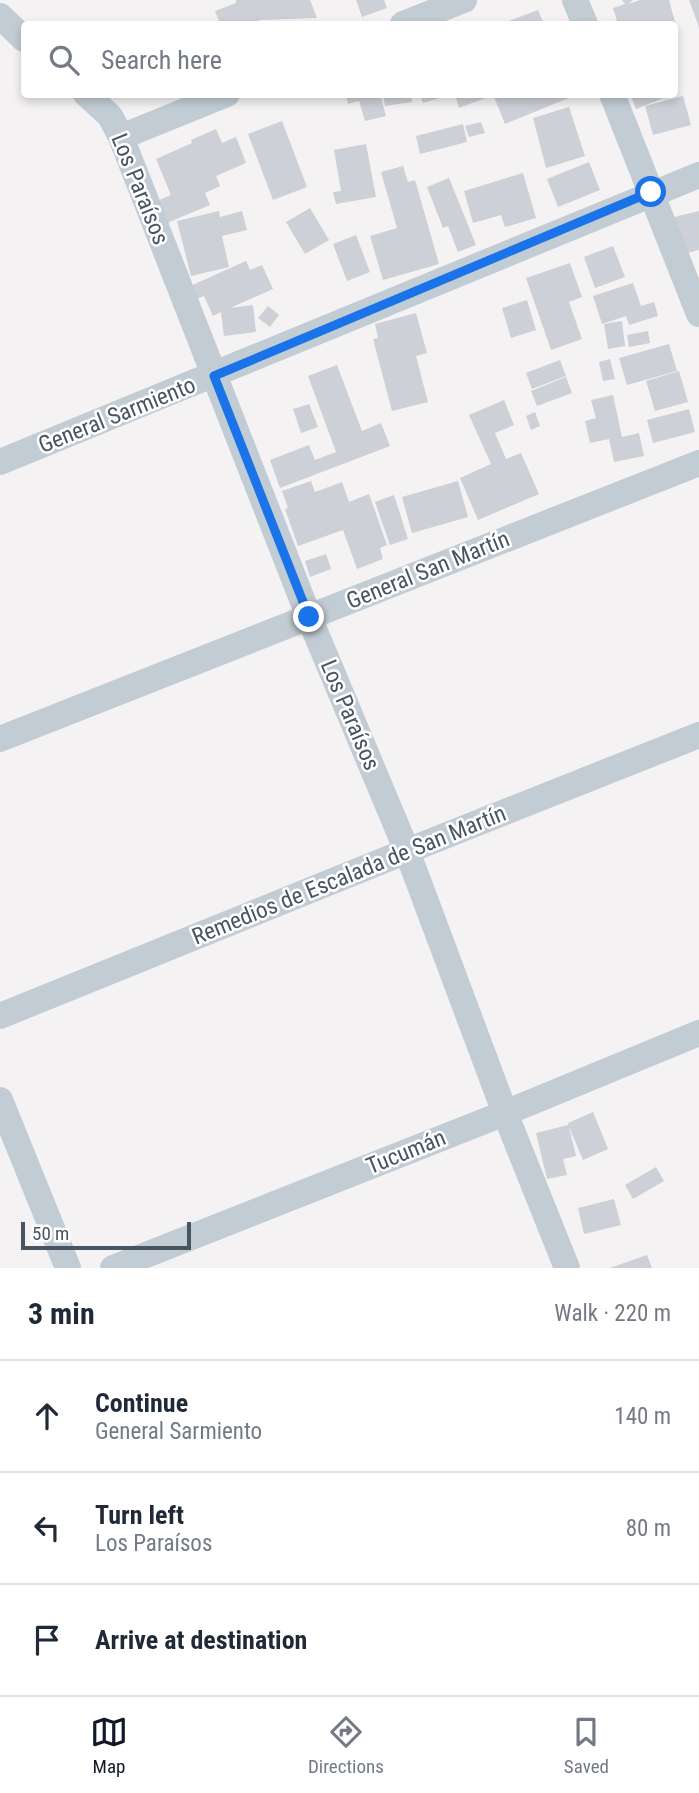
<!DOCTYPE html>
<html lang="en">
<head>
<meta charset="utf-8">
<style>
	body { margin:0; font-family:"Roboto Condensed",sans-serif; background:#f6f6f7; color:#1f2937 }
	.scale { position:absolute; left:21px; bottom:18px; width:170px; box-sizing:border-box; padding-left:7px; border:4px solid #485561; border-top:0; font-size:19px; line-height:24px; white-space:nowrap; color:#485561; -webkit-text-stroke:5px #fff; paint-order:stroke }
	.stop { position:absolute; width:21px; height:21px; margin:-16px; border:5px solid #1a73e8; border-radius:50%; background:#fff }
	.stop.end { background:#1a73e8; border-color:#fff; box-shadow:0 2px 7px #0008 }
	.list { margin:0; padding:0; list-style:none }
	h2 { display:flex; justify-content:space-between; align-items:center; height:91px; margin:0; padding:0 28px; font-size:30px }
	h2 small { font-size:23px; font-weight:400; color:#747a83 }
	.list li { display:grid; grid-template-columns:46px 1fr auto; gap:21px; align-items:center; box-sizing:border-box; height:112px; padding:0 28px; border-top:2px solid #e0e1e3 }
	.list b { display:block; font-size:26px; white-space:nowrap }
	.list p { margin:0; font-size:23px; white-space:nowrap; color:#747a83 }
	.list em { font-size:23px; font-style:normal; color:#747a83 }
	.icon { flex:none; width:38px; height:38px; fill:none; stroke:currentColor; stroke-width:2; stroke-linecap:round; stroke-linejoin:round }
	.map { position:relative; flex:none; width:699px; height:1268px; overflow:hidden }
	.search { position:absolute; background:#fff; box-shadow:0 4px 10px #0003; left:21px; right:21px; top:21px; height:77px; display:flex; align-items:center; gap:18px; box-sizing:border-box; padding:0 24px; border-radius:7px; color:#747a83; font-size:26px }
	.sheet { height:427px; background:#fff }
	nav { display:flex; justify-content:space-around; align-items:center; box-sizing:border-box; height:98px; border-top:2px solid #e0e1e3; background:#fff; font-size:19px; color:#747a83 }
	nav a { display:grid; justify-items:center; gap:4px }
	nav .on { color:#111827 }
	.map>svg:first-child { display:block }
</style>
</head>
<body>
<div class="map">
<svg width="699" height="1268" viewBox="0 0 699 1268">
	<rect width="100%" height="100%" fill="#f4f2f2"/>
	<!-- building -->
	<path fill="#cdd0d6" d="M236,0H310L317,18L260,20L248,24H220L215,11L236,3Z
		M356,0H384L387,8L362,17Z
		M622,0H633L628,4L640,0H669L675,22L665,24H618L613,8L625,4Z
		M689,0H699V27Z
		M538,10L544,24H501Z
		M346,94H380L386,116L365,121L359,101L348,104Z
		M383,94H411L412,102L385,106Z
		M420,94H449V95L423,103Z
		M455,94H487L488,97L459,108Z
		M501,94H570L571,97L505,124L494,97Z
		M630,94H671V95L636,109Z
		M683,96L691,125L653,135L645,106Z
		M569,107L585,156L546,168L533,118Z
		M282,121L307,187L273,200L248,134Z
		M481,122L485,133L469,137L465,126Z
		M463,124L467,142L420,154L416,136Z
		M216,129L222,143L236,137L246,163L216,176L220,186L205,193L210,205L162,225L152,203L171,195L156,159L192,143L191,140Z
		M366,144L376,197L336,204L333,192L341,191L334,150Z
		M589,162L600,190L558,207L547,179Z
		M403,166L408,182L415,180L439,264L383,280L370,236L397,228L381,172Z
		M523,173L536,218L505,227L501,215L473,223L464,191Z
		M449,178L476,245L458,252L448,226L443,228L427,187Z
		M310,208L329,240L305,254L286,222Z
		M219,211L220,217L242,211L247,230L222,236L229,267L191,276L177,221Z
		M699,211V250L683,254L674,217Z
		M356,235L370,272L347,281L333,244Z
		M613,246L625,277L595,288L584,257Z
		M246,261L250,270L262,265L273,289L230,308L253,305L256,332L224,336L221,312L213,316L204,296L194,300L188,287Z
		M570,263L582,297L569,302L582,339L551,350L526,278Z
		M633,283L641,306L654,302L658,316L629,325L626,316L602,324L593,296Z
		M527,300L536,330L511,338L502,308Z
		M268,306L279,315L270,327L258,318Z
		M416,313L427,353L416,356L428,402L392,411L373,339L378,338L375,324Z
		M622,321L625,346L608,349L604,324Z
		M648,331L650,343L629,347L627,335Z
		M669,344L677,371L627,385L619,358Z
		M610,359L615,379L603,381L599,362Z
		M560,360L566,376L532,389L526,373Z
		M337,365L362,431L381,423L390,446L280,488L270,460L309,445L315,460L336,452L308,376Z
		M679,371L688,402L655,411L646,381Z
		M566,377L572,393L537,406L531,391Z
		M613,395L622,437L639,433L644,456L614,462L609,439L590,443L585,421L596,418L591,400Z
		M504,400L514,425L495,433L506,459L521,453L539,494L478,520L460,478L491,464L469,415Z
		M309,404L318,427L301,433L293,409Z
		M689,409L695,432L653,443L647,420Z
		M535,412L540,426L531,430L526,416Z
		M311,481L315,492L342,482L349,502L369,494L387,545L380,548L383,559L357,569L343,530L298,546L285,509L288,508L282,491Z
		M458,481L468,517L412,533L402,497Z
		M394,495L408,539L390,545L375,502Z
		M326,554L331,569L310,577L305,561Z
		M593,1112L608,1149L583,1160L569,1127L576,1156L563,1159L567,1175L547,1179L536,1133L568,1125V1123Z
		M656,1167L664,1181L633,1199L625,1185Z
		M614,1199L621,1225L584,1234L578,1208Z
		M647,1255L652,1268H610Z"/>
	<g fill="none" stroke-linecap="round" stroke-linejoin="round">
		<!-- minor -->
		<path stroke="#c2ccd4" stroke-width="26" d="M575,0L585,24
			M0,16L24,39
			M403,24L464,0
			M86,94L110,116L121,137L309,617L407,851L505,1113L567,1268
			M612,94L699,314
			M121,137L227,94
			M0,462L699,175
			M0,739L699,463
			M0,1016L407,851L699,735
			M0,1100L68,1268
			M113,1268L505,1113L699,1033"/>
	</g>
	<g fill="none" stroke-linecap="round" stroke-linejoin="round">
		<!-- route -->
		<path stroke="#1a73e8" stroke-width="9" d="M309,617L214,376L651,192"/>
	</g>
	<g text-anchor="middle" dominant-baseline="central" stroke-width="5" stroke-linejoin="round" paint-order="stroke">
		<!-- street labels -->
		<g font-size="23" fill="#485561" stroke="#fff">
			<text transform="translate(140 189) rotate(68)">Los Paraísos</text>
			<text transform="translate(117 415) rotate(-22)">General Sarmiento</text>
			<text transform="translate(428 570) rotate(-22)">General San Martín</text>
			<text transform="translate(350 715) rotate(67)">Los Paraísos</text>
			<text transform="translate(349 875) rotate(-22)">Remedios de Escalada de San Martín</text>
			<text transform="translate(406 1152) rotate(-22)">Tucumán</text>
		</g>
	</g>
</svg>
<div class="scale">50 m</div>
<div class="stop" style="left:651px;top:192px"></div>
<div class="stop end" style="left:309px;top:617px"></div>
<div class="search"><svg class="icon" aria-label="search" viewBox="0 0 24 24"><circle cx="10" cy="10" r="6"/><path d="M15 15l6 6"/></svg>Search here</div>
</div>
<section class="sheet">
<h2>3 min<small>Walk · 220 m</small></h2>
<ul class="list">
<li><svg class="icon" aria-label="ahead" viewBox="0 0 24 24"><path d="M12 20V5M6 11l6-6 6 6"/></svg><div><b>Continue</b><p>General Sarmiento</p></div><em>140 m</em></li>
<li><svg class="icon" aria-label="left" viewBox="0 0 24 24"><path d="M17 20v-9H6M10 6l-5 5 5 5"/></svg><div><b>Turn left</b><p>Los Paraísos</p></div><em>80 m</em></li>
<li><svg class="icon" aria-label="arrive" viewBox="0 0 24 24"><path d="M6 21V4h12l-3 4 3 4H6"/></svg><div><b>Arrive at destination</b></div></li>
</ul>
</section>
<nav>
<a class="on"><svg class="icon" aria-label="map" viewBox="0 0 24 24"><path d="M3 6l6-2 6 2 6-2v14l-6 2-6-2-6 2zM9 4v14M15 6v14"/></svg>Map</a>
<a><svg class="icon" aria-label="directions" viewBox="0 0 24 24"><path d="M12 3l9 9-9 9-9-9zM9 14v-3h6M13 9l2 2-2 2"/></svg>Directions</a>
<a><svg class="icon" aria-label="saved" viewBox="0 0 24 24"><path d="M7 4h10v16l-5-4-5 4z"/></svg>Saved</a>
</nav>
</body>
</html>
